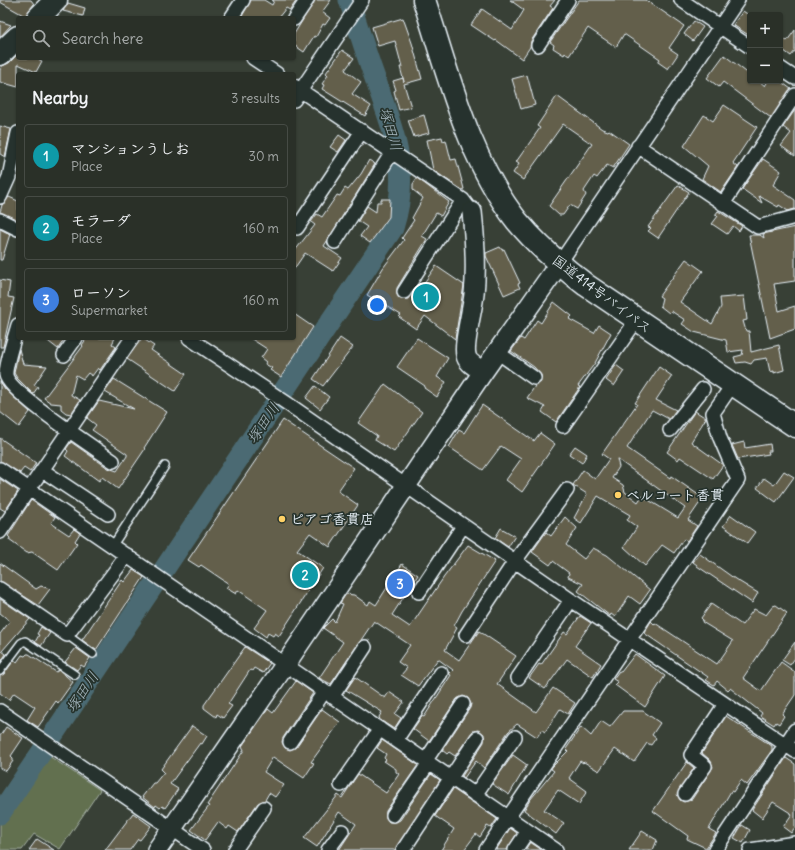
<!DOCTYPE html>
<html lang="en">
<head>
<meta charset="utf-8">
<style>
	body { margin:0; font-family:Delius,"Klee One",sans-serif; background:#363c34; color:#f1f3f6 }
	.controls { position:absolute; right:12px; top:12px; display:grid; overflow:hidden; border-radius:4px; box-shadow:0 1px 3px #0004 }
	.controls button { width:36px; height:36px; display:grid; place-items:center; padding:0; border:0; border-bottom:1px solid #464b45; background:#2a3028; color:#f1f3f6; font:20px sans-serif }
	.you { position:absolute; left:377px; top:305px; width:14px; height:14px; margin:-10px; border:3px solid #fff; border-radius:50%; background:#1a73e8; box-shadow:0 0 0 6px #1a73e833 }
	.badge { display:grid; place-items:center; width:26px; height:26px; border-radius:50%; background:#ffd166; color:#fff; font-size:13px; font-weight:700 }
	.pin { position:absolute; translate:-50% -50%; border:2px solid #fff; box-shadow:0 1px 4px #0006 }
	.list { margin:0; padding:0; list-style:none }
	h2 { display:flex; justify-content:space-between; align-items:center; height:52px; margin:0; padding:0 16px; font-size:17px }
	h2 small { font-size:13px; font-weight:400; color:#a5a9a8 }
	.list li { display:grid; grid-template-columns:26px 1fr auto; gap:12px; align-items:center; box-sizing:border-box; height:64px; margin:0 8px 8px; padding:0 8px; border:1px solid #464b45; border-radius:4px }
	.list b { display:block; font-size:15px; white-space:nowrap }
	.list p { margin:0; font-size:13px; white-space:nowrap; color:#a5a9a8 }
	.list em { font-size:13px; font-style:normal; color:#a5a9a8 }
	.icon { flex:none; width:22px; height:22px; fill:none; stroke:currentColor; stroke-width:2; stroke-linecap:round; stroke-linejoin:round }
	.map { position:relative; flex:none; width:795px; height:850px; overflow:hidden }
	.search { position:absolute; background:#2a3028; box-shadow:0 1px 3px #0004; left:16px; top:16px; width:280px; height:44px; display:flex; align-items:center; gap:10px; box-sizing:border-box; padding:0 14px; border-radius:4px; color:#a5a9a8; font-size:15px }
	.panel { position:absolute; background:#2a3028; box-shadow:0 1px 3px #0004; left:16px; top:72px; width:280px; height:268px; border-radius:4px }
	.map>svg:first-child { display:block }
</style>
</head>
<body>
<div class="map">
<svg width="795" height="850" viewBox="0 0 795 850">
	<rect width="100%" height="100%" fill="#384036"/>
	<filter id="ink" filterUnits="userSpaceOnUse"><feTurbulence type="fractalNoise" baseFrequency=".025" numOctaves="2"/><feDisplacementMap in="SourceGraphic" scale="8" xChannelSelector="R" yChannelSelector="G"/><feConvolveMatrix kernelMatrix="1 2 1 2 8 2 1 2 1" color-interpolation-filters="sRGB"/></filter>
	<g filter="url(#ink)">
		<!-- green -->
		<path fill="#626f50" stroke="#a5b0a4" d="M46,754L100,790L60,849L34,834L22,850H0V822Z"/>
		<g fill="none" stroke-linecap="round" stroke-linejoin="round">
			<!-- river -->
			<path stroke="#4c6b73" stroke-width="21" d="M0,814L393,228C411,171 394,134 376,81C366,54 358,27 349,0"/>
		</g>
		<!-- building -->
		<path fill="#635e4c" stroke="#e8f1f8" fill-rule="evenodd" d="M0,0H31L34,4L25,16L0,2Z
			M251,0H264L272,5L274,1L272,0H297L290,10L286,8L278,18H241Z
			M315,0H331L322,12L330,18L325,25L323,24L316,37L314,36L304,52L294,45V34Z
			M510,0H555L550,6L553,8L531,41L530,47L522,59L496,40L495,41L471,25L482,9L512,30L524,10Z
			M579,0H646L684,26L669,48L678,54L668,69L658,62L660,59L624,34L616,47L588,28L569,56L565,53L564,55L553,48L554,45L550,42Z
			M68,3L85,8L83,16L63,11Z
			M743,11L750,16V36L733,25Z
			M403,18L412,43L422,79L404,84L411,107L399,110L394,91L396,90L393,81L403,78L404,82L400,67H402L395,41L378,46L372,27Z
			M0,21L11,25L0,37Z
			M694,21L703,27L693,41L684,34Z
			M795,30V51L791,56L780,48V36L787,41Z
			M342,50L354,58L345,70L361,82L352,94L371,106L365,116L322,89L324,85L322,84L328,75L326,73Z
			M18,54V58H35L42,61L36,72L18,64V87L0,82V70L2,66L9,63Z
			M724,55L750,75V81H759L765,86L768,81H780L791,89L771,118L723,82L719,87L707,78Z
			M527,75L535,105L521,109L512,79Z
			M557,96L602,129L608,131L609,130L629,144L613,168L607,165L597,178L594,176L584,191L586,195L577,209L570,205L563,215H559L549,206L592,144L563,124L523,180L513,173L519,164L516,162L540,128L537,126Z
			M724,105L757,127L733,163L738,167L721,192L702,179L708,166L684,146L704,115L713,121Z
			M795,110V156L781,146L791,133L783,127Z
			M424,115L429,133L414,137L408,120Z
			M0,126L11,129L5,157L0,154Z
			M339,135L346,140L338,152L330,147Z
			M442,137L443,141L446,140L451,160L456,159L464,189L462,190L433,170L427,140Z
			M763,159L781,171L773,185L795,200V209L788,211L779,205L778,207L759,196L762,203L742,189Z
			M369,160L375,164L324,246L342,258L333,271L305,253L294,269V252L315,225L311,222L317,214L322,217L337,195L340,196L345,188L348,190L361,174Z
			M417,178L449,202L441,216L436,213L422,236L427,239L397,288V295L400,299H408L418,285L421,287L436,266L464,285L455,339L425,316L416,329L399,317L401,315L367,295L383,268L404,240L402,238L414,220L412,218L423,198L413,190V184Z
			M678,185L689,192L658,238L648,231L651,228L648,227Z
			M9,197L18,201V220L0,212L2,205Z
			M381,199H390L389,217L370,243L360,236L367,227L358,221L367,206L376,212L377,202H381Z
			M718,211L742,226L739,231L733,226L727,234L712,224L718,216L715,215Z
			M795,227V281L774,284L779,311L795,306V329L770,338L749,235H760L764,238L763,234Z
			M0,229L10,234L2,260H0Z
			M500,247L502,250L504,249L520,283L518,284L520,288L504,295L486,256V253Z
			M686,259L703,271L680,302L712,324L721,307L720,298L744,296L747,320L743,321L746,331H749L751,352L779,345L784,370L774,373V371L770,372L767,358L754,360L751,364L745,362L736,363L734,357L742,355L743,350L728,352L726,340L694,332L682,324L685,320L671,311L669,313L660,306L662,298L659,296Z
			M0,280L10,282L8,297L14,298L3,347H0Z
			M554,302L572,316L569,319L594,333L599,325L611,333L595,363L578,386L580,387L556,422L542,412L545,407L527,398L535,386L541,382V375L534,367L511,351L521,338L524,340L537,320L541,323Z
			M294,314L313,327L281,377L270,370L272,368L265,364L266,362L261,358L267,349L250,338H294Z
			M44,338H65L58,349Z
			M87,338H115L112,344L116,347L100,370L98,368L92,376L88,373L83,379L76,375L71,395L80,400L71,414L66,413L61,409V404L51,403L44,398L83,346L82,345Z
			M142,338L154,346L151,350L186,374L175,391L127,359Z
			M340,338L353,347L323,386L313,379Z
			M417,338L448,358L437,377L446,382L437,397L424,388L425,386L397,367Z
			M19,349L23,364L47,366L34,385L38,387L33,394L17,378L14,373Z
			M616,365L624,371L614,386L606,380Z
			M659,367L672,376L656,400L676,410L669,419L652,410L627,448L670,478L671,476L703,498L688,520L697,526L687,541L684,539L674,553L662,545L645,566L624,547L637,527L627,520L630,515L598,496L581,523L574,518L587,494L573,485L583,470L595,479L609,459L602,454L637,404L635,403ZM617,459L685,508L678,518L642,496L638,502L625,492L623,485L612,478L619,467Z
			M114,379L167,412L144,448L145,449L118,489L102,477L99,481L65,456L68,451L66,449L71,442L108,468L117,471L127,456V454L92,430L96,425L87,418L99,401L134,409L105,392Z
			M0,381L5,389L30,412L19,427L0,412Z
			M385,384L422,412L394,452L375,440L377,436L358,423Z
			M315,386L329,397L320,409L306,398Z
			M482,405L534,441L540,433L555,444L522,492L506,480L521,459L501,446L483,470L449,447L459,430L464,433Z
			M695,411L706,418L691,442L723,465L713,479L680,457L678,460L667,452Z
			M283,420L354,468L338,491L358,505L330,547L310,533L297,550L323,568L279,636L275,633L273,636L268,633L266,637L254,628L267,610L238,590L236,594L226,588L229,584L201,565L199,567L188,560Z
			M0,438L36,463L30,472L24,468L20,473L0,461Z
			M744,442L745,448L770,444L771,451H768L769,454L738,459L732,445Z
			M575,446L587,454L582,463L569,454Z
			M784,471L794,477L776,502L757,488L764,478L774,485Z
			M0,479L18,491L5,511L0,508Z
			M31,500L55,517L51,523L69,535L74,529L80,533L75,541L77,543L58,570L32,552L27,553L9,540L10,538L8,536Z
			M731,515L755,532L747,543L723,526Z
			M565,517L577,528L566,545L584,559L593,548L607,555L650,590L640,604L629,596L615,617L611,614L610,616L578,591L583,584L568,577L569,573L553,561L550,565L532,552L546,532L551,536Z
			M501,528L515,536L508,547L495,538Z
			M468,545L495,561L462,611L454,626L457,628L445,650L459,660L479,631L516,656L497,684L536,712L553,688L575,703L568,714L560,709L545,732L542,730L537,737L517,724L508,732L484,768L476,761L464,778L462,776L484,742V734L478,730L473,731L455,756L449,752L447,754L442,750L470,708L471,704L468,698L463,696L457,699L429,741L413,729L422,716L424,717L451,675L449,674L453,670L438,659L418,686L401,675L407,668L398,662L410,645L374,621L331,684L319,678L343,642L323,628L332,619L335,622L343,604L340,603L346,594L354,595L368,605L370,601L376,605L402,564L418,575L392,615L410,627L444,577Z
			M700,554L735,579L758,593L752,603L697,566V565L693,562Z
			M0,563L36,589L41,586L50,589L38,605L0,581Z
			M133,570L144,577L96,650L82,640L122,580L124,582Z
			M0,599L30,619L2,651L6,654L0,663V634L10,621L0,613Z
			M711,604L742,625L754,609L766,615L773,606L776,605L787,613L743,678L761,691L781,662L795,672V695L782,714L784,716L779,724L776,722L774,725L760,716L762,713L730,688L728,690L717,681L714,685L706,680L708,677L644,633L651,621L654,624L655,623L717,664L733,641L702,622L703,620L701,618Z
			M580,616L591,623L575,646L601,664L593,677L567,659L545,689L529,678L539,664L541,665L564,632L567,634Z
			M41,627L50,633L41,646L35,642L39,635L37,634Z
			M795,642V658L790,665L782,660Z
			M245,647L270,663L263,673L254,668L252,671L250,670L228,704L232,706L223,718L217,714L216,717L204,708V705Z
			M76,648L90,658L84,667L81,665L77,670L65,662Z
			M27,654H29L56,672L59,670L73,682L58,703L56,701L38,727L27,720L35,707L14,693L9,700L0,693V676L4,674L14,660L17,662L22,655L25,656Z
			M635,654L665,676L645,707L615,685L618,682L613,679L619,671L621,672Z
			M355,677L385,698L389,692L404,702L395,714L401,718L394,729L380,720L379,717L382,712L346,690Z
			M296,681L313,693L283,738L282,742L285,748L290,750L296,747L322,709L340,722L311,762L314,763L304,778L273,757L264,772L284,785L275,797L269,793L265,800L258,803L238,832L229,826L227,829L218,822L205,840L191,830L209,806L207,805L244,750L242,746L268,709L273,713Z
			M623,711H643L660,723L652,735L656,738L651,745L647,743L634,762L615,749L599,771L584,762L583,763L580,761L569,778L587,791L579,804L558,790L544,810L564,823L556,834L524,810L530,800L554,771L551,769L552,767L568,751L566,749L581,727L591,736L601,721L610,727Z
			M726,716L772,746V750L747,785L741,780L733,792L731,791L709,829L716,833L706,848L687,839L688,836L653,811L687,762L694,768L677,794L680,800L684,802L692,799L713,767L710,760L702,753Z
			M192,726L207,736L202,744L200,743L170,784L178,789L170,801L165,808L162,806L160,808L156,805L155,807L142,797L153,783H155L164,772L161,769Z
			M6,727L23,738L11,756L13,758V761L6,771L0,768V736Z
			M382,740L418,765L386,811V818L389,822H396L400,820L431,774L440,780L395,850H339L356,824L339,812L317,847L304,838L338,795L342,798L358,774L386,793L399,774L396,772V769L384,761L386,760L384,758L386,754L377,748Z
			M513,755L527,765L509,795L492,784Z
			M786,758L795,764V827L791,833L783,827L792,814L773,802L762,818L752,810Z
			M453,789L497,819L491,828L487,826L480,837L476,834L464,850H441L454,829L435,816Z
			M133,813L151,826L140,840L138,839L130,850H105Z
			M742,825L750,830L743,843L734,838Z
			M510,828L517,833L507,850H496Z
			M642,831L657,840L653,850H629Z
			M37,839L54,850H29Z
			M530,842L542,850H525Z"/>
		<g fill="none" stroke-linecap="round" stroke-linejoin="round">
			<defs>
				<path id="lane" d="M113,545L165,466
					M67,635L93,654
					M0,671L21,643L25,641L75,675"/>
				<path id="street" d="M681,0L750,47
					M231,18L243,0
					M294,19L307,0
					M538,45L568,0
					M253,58L277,74
					M780,68L795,78
					M294,86L463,200L472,212
					M294,100L362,0
					M638,146L758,227L795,217
					M0,197L9,177L18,133
					M723,204L795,95
					M0,220L18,229
					M297,228L362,131
					M335,242L393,151
					M559,264L738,0
					M404,292L463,200
					M18,325C15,336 5,366 6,375C8,392 95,448 113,461
					M189,338L288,404L571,600L795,751
					M497,352L534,378
					M64,355L76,338
					M563,426L636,321
					M670,430L703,389
					M0,469L556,850
					M42,470L108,514
					M0,532L132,338
					M0,589L67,635L127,555
					M419,592L463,526
					M466,635L515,561L567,490
					M518,678L571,600
					M332,697L365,647
					M0,711L203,850
					M396,740L441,673
					M290,742L324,692
					M426,760L463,704
					M341,785L380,729
					M685,794L705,766L691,755L725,704
					M475,795L515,737
					M393,815L429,763
					M235,850L264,808
					M328,850L342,831
					M403,850L477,738
					M486,850L738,480L720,438L713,413L733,384
					M515,850L528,831
					M715,850L795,730
					M750,850L795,843"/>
				<path id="secondary" d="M472,212C475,240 477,266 474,294C473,308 463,344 466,355C467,363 477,367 483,372
					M157,850L285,665L483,372L559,264"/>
				<path id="highway" d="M424,0C449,75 467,157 517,221C537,245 561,266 586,285L795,426
					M38,18L56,0
					M0,54L18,37"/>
			</defs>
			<!-- lane casing -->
			<use href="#lane" stroke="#e8f1f8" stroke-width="10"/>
			<!-- street casing -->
			<use href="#street" stroke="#e8f1f8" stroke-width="16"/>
			<!-- secondary casing -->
			<use href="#secondary" stroke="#e8f1f8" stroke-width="22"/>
			<!-- highway casing -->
			<use href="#highway" stroke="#e8f1f8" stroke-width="25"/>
			<!-- lane -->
			<use href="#lane" stroke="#26332d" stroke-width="7"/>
			<!-- street -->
			<use href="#street" stroke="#26332d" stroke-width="13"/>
			<!-- secondary -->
			<use href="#secondary" stroke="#26332d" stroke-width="19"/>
			<!-- highway -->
			<use href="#highway" stroke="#26332d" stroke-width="22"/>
		</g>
	</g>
	<!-- markers -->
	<g fill="#ffd166" stroke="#26332d" stroke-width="1.5">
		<circle cx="618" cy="495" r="4"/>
		<circle cx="282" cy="519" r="4"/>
	</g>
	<g text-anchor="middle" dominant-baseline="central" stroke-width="3.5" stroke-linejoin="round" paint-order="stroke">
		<!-- street labels -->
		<g font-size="14" fill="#e8f1f8" stroke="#26332d">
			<text transform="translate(602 294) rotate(37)">国道414号バイパス</text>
		</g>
		<!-- poi labels -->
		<g font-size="14" font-weight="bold" fill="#e8f1f8" stroke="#26332d" text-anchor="start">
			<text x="626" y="495">ベルコート香貫</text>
			<text x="290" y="519">ピアゴ香貫店</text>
		</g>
		<!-- water labels -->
		<g font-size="15" font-style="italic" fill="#aabbc3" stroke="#26332d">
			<text transform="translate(391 129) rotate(74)">塚田川</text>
			<text transform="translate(263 423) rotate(-56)">塚田川</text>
			<text transform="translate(82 692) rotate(-56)">塚田川</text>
		</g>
	</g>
</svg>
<div class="controls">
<button>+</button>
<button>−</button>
</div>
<div class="you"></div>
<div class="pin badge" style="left:426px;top:297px;background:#0f9aa8">1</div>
<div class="pin badge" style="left:305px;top:575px;background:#0f9aa8">2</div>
<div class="pin badge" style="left:400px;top:584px;background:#3f7fe0">3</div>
<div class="search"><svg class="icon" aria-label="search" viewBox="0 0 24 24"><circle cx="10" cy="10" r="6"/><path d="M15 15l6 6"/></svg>Search here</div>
<section class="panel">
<h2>Nearby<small>3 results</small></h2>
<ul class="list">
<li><span class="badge" style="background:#0f9aa8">1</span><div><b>マンションうしお</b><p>Place</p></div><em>30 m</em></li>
<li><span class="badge" style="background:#0f9aa8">2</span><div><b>モラーダ</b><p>Place</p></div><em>160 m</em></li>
<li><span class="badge" style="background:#3f7fe0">3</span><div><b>ローソン</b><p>Supermarket</p></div><em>160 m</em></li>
</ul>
</section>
</div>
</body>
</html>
